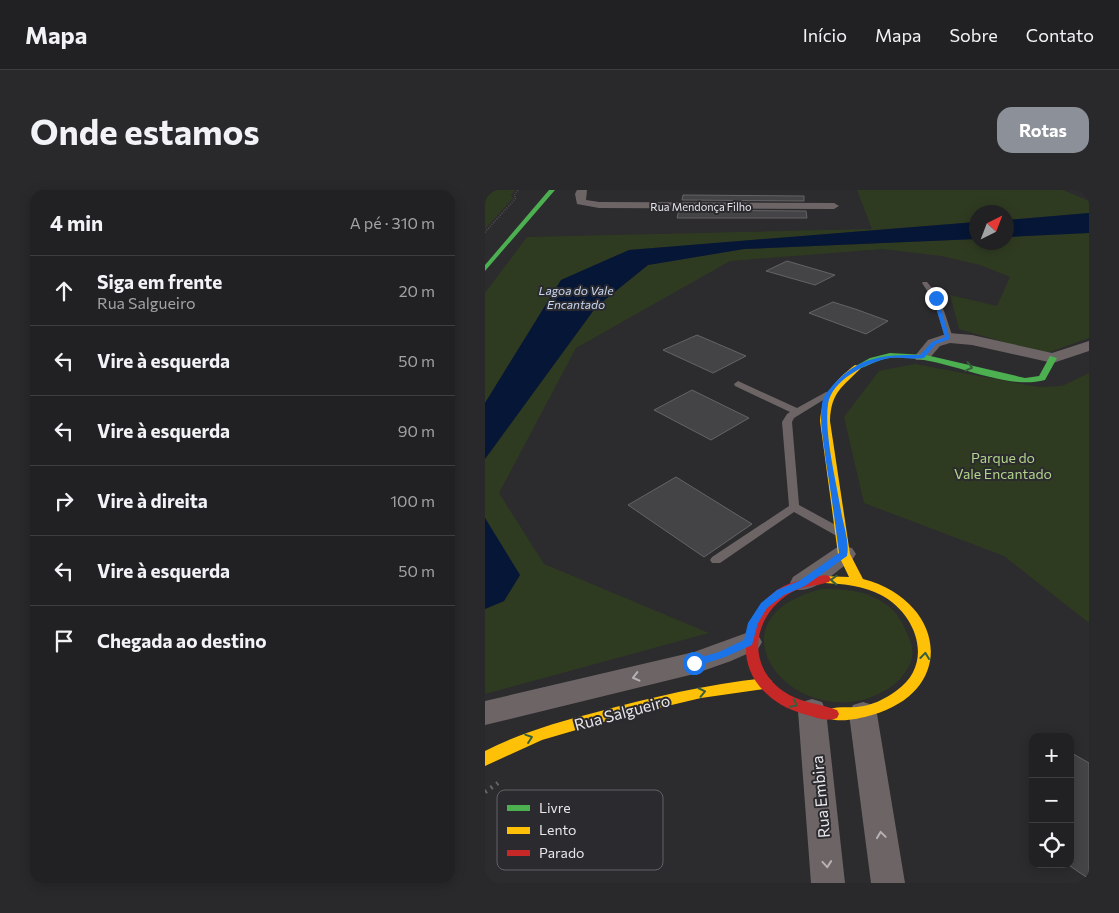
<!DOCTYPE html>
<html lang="pt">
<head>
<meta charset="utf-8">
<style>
	body { margin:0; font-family:Commissioner,sans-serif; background:#29282a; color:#f1f3f6 }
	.controls { position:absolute; right:15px; bottom:15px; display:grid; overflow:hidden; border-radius:10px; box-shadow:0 2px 12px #0003 }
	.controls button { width:45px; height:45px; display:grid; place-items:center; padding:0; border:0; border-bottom:1px solid #3e3e40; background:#212022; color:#f1f3f6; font:25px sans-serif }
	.compass { position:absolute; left:484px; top:15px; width:45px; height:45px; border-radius:50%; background:#212022; box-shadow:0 2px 12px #0003; rotate:42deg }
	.stop { position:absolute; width:15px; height:15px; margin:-11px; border:4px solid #1a73e8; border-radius:50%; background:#fff }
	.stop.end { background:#1a73e8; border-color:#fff; box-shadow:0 1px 5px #0008 }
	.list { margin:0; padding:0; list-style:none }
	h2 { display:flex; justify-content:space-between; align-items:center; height:65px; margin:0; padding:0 20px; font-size:21px }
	h2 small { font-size:16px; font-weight:400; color:#a2a3a5 }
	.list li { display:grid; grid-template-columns:32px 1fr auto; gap:15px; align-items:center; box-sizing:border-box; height:70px; padding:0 20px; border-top:1px solid #3e3e40 }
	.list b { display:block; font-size:19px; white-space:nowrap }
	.list p { margin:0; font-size:16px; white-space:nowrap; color:#a2a3a5 }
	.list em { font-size:16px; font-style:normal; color:#a2a3a5 }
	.icon { flex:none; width:28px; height:28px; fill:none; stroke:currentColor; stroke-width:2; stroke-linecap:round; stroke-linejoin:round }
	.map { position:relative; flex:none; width:604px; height:693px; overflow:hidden; border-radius:15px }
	header { display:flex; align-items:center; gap:30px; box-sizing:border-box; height:70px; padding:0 25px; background:#212022; border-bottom:1px solid #3e3e40 }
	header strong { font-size:24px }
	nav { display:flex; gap:28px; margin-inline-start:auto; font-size:18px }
	.intro { display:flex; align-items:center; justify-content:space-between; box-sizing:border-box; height:120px; padding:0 30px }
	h1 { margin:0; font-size:35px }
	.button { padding:12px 22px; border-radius:15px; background:#8c9099; color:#fff; font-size:18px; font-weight:700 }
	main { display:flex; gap:30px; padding:0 30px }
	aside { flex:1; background:#212022; border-radius:15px; box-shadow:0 2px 12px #0003 }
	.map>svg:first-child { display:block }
</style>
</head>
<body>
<header>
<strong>Mapa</strong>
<nav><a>Início</a><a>Mapa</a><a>Sobre</a><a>Contato</a></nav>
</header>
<div class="intro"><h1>Onde estamos</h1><a class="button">Rotas</a></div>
<main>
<aside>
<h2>4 min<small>A pé · 310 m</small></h2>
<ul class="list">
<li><svg class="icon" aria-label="ahead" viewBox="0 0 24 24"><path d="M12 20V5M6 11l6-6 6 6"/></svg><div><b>Siga em frente</b><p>Rua Salgueiro</p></div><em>20 m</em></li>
<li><svg class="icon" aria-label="left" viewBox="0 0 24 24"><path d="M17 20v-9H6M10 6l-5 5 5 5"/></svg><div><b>Vire à esquerda</b></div><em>50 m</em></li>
<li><svg class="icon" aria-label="left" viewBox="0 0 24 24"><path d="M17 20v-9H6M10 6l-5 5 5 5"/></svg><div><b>Vire à esquerda</b></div><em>90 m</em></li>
<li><svg class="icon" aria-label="right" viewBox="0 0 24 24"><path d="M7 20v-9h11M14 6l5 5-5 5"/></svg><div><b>Vire à direita</b></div><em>100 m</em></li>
<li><svg class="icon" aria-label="left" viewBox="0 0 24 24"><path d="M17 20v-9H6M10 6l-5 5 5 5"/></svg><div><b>Vire à esquerda</b></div><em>50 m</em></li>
<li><svg class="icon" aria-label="arrive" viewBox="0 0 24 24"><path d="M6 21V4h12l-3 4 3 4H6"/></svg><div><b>Chegada ao destino</b></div></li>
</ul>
</aside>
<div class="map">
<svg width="604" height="693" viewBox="0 0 604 693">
	<rect width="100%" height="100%" fill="#2c2b2e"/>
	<!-- green -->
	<path fill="#2f3b21" d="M0,0H30L26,5L28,8L0,39Z
		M372,0H578L604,11V23L522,30V22H492L491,32L144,60L76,90L0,213V103L42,47L387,39Z
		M604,43V148L559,164L474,139L465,105L512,116L525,87L495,75L456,66L398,59L245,71L91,158L14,303L59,374L224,443L0,504V419L19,411L35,385L0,328V269L111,117L163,75L259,59L491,49L492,52H522V47Z
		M430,174L553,197L577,196L604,183V433L519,366L379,313L359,227L394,181Z
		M337,399C359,399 381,400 399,413C410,420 415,428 420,439C422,445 426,451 427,457C431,474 414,493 401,500C315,551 212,430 337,399Z"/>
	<!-- water -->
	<path fill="#051636" d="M604,23V43L522,47V30Z
		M491,32V49L259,59L163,75L111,117L0,269V213L76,90L144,60Z
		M0,328L35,385L19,411L0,419Z"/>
	<!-- building -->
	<path fill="#444345" stroke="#656366" d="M198,5L319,6V11L197,10Z
		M194,20L321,21L322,28H192Z
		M302,71L350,85L330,95L281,81Z
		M348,112L373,120L403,131L381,144L324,123Z
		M212,145L261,166L228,183L178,160Z
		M207,200L264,228L226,250L169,220Z
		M191,287L267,334L219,367L143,315Z
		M585,562L604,573V689L585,676Z"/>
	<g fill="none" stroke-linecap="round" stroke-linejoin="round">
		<!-- path-far1 -->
		<path stroke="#696566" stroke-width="2" stroke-dasharray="0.5 2" stroke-linecap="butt" d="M0,42L31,8L29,5L33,0"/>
		<!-- path -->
		<path stroke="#696566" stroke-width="4.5" stroke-dasharray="2 5" stroke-linecap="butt" d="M0,602L13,593"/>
		<!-- lane -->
		<path fill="#6d6565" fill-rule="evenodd" d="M438,92H442C457,108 461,128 468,148L467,150L460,148L449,111L437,93Z
			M253,191L312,218L341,202H347L348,204L309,228L307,232L314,315L358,339L360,342L358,345H350L309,322L235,373H227L225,370L227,367L304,316L297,232L302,224L305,222L250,196L249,194Z"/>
		<!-- street -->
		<path fill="#6d6565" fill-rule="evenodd" d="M92,0H102L101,10L114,12L349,13L354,16L349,19L114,18L92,14L90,4Z
			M464,143L487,145L567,163L604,151V161L568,173L487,155L465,153L455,156L443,170H431L429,167L443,150Z
			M359,356L367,358L371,364L367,370C351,381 329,405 308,399L305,393L308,387L351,358Z
			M264,442L273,445L277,452L273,459L246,471L209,484L0,535V511L209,462Z
			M327,509L337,512L341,521L360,693H326L313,521L317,512Z
			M378,512L388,515L392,524L420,693H386L364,524L368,515Z"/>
		<!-- fast -->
		<path fill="#4caf50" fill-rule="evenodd" d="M64,0H70L0,81V75Z
			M405,163L441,165L540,188L554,186L565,166L572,168L560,190C515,202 456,163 405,168C393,169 384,176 373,179L369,177L385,168Z"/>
		<!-- slow -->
		<path fill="#ffc107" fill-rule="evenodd" d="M370,175L377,177C358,197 346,201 345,231L365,364L378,389C459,410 474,500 387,525C373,529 355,533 342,528L340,524L342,520C352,516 362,518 372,517C386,516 400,509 411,501C450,474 432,424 396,405C379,396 359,394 340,393L336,392L334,389L336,386L364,387L353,364L335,231C337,206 350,190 370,175Z
			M281,488L286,490L288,494L286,498L216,508L132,528L57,550L0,576V561C35,543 73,532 112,522C168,507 223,494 281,488Z"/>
		<!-- jam -->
		<path fill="#c62828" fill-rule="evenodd" d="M340,385L344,386L346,389L344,392C332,396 318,396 307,402C269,424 259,473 298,501C315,513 333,513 352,520L354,524L352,528C343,532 332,528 322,525C308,521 293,515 282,504C251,477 255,429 287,404C302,391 321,389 340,385Z"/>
	</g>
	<!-- one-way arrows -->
	<defs><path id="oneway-chevron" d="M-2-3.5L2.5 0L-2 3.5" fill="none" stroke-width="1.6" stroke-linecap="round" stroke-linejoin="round" transform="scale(1.25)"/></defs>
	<g stroke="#385f3c">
		<use href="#oneway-chevron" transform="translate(484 177) rotate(14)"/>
		<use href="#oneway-chevron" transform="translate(349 390) rotate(-178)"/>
		<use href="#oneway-chevron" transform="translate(440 466) rotate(-84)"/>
		<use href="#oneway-chevron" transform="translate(217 502) rotate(-12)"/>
		<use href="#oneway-chevron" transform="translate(309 514) rotate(27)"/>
		<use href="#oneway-chevron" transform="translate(44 548) rotate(-19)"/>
	</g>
	<g stroke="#b6b2b5">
		<use href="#oneway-chevron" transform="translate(151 487) rotate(166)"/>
		<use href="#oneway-chevron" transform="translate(396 645) rotate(-98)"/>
		<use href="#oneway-chevron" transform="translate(342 674) rotate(85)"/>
	</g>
	<!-- route -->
	<path fill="#1a73e8" d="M451,107L453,108L465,149L451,154L439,168C426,170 412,166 400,169C380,174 347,190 343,214C339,244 351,290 356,321C358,333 365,354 362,366L320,396L299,405L282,418L273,433L267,455L240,467L209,477L206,476V470L234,462L259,450L263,433L276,413L292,400L314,391L354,363C350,332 346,302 341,272C339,253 334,233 337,214C338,206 343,201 348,195C374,166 399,165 435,165L447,152L460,147L448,108Z"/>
	<g text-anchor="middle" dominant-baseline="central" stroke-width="4" stroke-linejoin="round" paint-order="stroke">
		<!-- far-street labels -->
		<g font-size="11" fill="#e7e6ea" stroke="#2b2a2f">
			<text x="216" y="16">Rua Mendonça Filho</text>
		</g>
		<!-- far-water labels -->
		<g font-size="12" font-style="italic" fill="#c6d7f2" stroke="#2b2a2f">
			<text x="91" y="100">Lagoa do Vale<tspan x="91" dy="14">Encantado</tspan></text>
		</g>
		<!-- park labels -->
		<g font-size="14" fill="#b2d48a" stroke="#2b2a2f">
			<text x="518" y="267">Parque do<tspan x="518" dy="16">Vale Encantado</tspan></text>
		</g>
		<!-- near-street labels -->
		<g font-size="16" fill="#e7e6ea" stroke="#2b2a2f">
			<text transform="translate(137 522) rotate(-15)">Rua Salgueiro</text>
			<text transform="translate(335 607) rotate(-95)">Rua Embira</text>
		</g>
	</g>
	<!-- legend -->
	<rect x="12" y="600" width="166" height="80" rx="8" fill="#2b2a2f" stroke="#636267" stroke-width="1"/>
	<rect x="22" y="615" width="23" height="6" fill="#4caf50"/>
	<rect x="22" y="637" width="23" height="7" fill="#ffc107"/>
	<rect x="22" y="660" width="23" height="6" fill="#c62828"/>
	<g font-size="14" fill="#e7e6ea">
		<text x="54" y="623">Livre</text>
		<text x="54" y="645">Lento</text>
		<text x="54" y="668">Parado</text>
	</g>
</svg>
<div class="controls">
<button>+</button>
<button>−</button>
<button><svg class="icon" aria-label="locate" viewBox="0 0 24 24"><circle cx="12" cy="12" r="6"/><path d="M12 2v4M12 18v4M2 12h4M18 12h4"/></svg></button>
</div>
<svg class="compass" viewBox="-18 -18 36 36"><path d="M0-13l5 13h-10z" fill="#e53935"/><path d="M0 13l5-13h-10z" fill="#a2a3a5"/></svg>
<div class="stop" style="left:209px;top:473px"></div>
<div class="stop end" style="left:451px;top:108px"></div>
</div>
</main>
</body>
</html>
